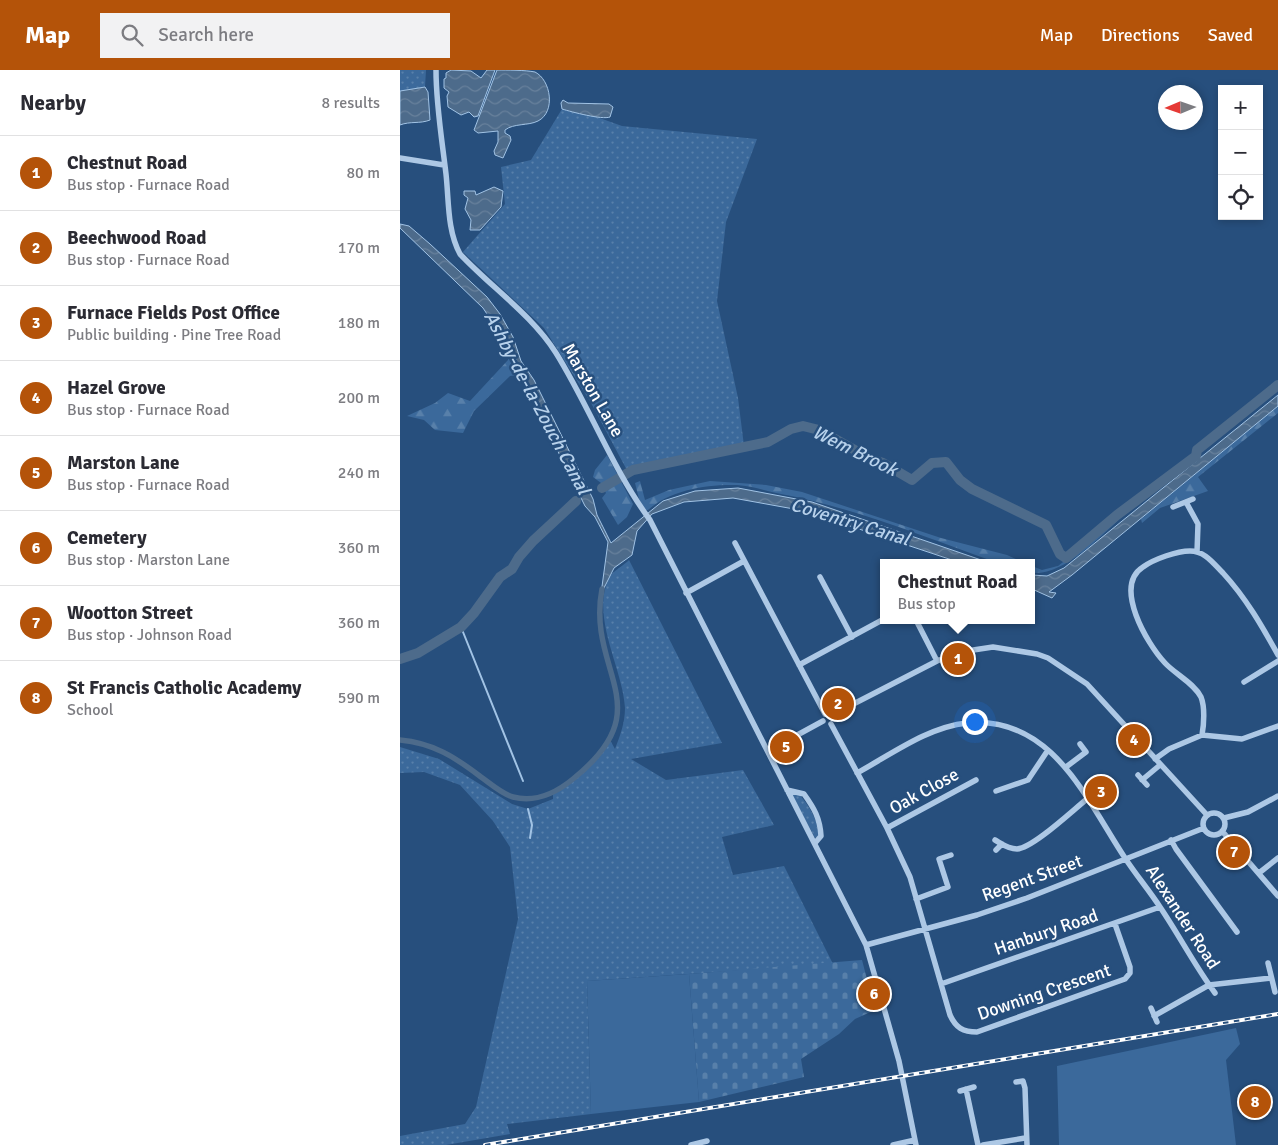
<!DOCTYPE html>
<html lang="en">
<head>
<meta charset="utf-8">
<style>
	body { margin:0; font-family:Signika,sans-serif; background:#f2f2f3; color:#2b2b33 }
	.controls { position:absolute; right:15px; top:15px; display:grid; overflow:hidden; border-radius:0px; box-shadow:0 2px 8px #0003 }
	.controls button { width:45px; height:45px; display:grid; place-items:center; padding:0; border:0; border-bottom:1px solid #e1e1e2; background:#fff; color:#2b2b33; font:25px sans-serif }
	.compass { position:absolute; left:758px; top:15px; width:45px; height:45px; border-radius:50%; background:#fff; box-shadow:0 2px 8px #0003; rotate:268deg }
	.you { position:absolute; left:574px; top:651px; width:18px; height:18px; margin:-12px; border:4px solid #fff; border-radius:50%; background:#1a73e8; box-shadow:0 0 0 8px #1a73e833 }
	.badge { display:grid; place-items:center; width:32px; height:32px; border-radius:50%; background:#b45309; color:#fff; font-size:16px; font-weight:700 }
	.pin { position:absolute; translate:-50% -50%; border:2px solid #fff; box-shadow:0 1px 5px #0006 }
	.popup { position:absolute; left:480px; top:489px; width:155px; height:65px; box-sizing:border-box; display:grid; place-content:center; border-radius:0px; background:#fff; filter:drop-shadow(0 1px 4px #0005); font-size:16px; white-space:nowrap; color:#7c7c81 }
	.popup b { font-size:19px; color:#2b2b33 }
	.popup::after { content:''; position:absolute; left:50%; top:100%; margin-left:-10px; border:10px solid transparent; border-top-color:#fff }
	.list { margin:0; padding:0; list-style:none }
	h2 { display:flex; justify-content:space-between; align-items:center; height:65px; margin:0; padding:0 20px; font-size:21px }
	h2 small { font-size:16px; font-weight:400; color:#7c7c81 }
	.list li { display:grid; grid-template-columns:32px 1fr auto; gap:15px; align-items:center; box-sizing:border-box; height:75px; padding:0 20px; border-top:1px solid #e1e1e2 }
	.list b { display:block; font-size:19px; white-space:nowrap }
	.list p { margin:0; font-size:16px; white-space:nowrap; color:#7c7c81 }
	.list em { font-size:16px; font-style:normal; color:#7c7c81 }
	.icon { flex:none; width:28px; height:28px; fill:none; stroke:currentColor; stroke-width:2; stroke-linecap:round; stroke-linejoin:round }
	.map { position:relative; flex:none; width:878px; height:1075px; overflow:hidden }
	header { display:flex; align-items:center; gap:30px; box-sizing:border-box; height:70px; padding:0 25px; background:#b45309; color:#fff }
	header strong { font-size:24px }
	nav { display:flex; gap:28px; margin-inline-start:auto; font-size:18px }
	.search { width:350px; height:45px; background:#f2f2f3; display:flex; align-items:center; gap:12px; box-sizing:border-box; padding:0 18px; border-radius:0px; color:#7c7c81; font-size:19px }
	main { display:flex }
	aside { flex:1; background:#fff }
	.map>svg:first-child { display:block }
</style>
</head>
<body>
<header>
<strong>Map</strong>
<div class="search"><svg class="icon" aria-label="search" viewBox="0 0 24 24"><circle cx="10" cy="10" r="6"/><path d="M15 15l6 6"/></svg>Search here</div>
<nav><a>Map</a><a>Directions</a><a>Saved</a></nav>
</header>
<main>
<aside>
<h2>Nearby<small>8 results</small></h2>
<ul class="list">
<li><span class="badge">1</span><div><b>Chestnut Road</b><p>Bus stop · Furnace Road</p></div><em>80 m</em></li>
<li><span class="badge">2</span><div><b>Beechwood Road</b><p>Bus stop · Furnace Road</p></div><em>170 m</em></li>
<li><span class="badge">3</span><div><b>Furnace Fields Post Office</b><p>Public building · Pine Tree Road</p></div><em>180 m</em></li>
<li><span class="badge">4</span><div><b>Hazel Grove</b><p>Bus stop · Furnace Road</p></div><em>200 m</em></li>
<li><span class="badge">5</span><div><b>Marston Lane</b><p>Bus stop · Furnace Road</p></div><em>240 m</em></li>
<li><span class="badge">6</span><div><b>Cemetery</b><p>Bus stop · Marston Lane</p></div><em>360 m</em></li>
<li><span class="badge">7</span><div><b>Wootton Street</b><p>Bus stop · Johnson Road</p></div><em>360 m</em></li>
<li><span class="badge">8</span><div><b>St Francis Catholic Academy</b><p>School</p></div><em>590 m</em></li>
</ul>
</aside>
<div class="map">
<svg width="878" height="1075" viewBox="0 0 878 1075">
	<defs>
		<pattern id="grass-dots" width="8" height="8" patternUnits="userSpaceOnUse" patternTransform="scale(1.25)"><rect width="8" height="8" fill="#3b699b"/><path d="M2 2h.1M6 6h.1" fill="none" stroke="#5880aa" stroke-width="1.8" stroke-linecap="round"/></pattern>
		<pattern id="forest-firs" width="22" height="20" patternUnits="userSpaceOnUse" patternTransform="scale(1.25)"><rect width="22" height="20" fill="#3b699b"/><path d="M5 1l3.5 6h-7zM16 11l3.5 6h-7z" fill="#5880aa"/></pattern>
		<pattern id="cemetery-stones" width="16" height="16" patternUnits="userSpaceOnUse" patternTransform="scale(1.25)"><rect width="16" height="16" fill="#3b699b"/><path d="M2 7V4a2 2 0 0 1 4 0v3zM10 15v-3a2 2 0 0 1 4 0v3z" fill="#5880aa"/></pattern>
		<pattern id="water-waves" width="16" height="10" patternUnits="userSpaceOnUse" patternTransform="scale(1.25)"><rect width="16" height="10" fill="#4d6b8b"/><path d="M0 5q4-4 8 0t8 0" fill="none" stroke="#68819c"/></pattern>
	</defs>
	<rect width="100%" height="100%" fill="#274f7d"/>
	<!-- grass -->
	<path fill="url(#grass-dots)" d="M0,0H26L25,17L0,21Z
		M162,39L194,46L222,56L357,69L326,152L317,231L338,328L344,376L246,396L233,400L229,404L191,333L144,258L63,182L105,134L101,97L131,90Z
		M229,490L322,673L231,689L266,710L343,700L374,755L322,767L333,805L384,796L433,894L187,911L191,1044L107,1054L110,1064L46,1075H0V1066L65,1054L76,1037L118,849L110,777L93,751L60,715L24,702L0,703V677L39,689L112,734L128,739L153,729V723L195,691L210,670L215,679C220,666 225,653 225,638C223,598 188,543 211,505C215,500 224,495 229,490Z
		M391,723L399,724C409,736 417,748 419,765L415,768Z"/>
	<!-- forest -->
	<path fill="url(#forest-firs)" d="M109,285L117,305L110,306L74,341L63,363L35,360L24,350L7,346L35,333L48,323L70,331L108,290Z
		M878,336V343L798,407L808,421L760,438L742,453L741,449Z
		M207,385L233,434L227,447L218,455L202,428L206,423L201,413L193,407L195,400Z
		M240,411L245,430L269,420L310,411L366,415L402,422L541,468L607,485L625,493H598C527,468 456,438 381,424C367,421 352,416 337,415C307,414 270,420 248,440H245L239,429L235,413Z
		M725,444C700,466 666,505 632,503V496L642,500L658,496Z"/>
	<!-- cemetery -->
	<path fill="url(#cemetery-stones)" d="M462,890L475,940L455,949L439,964L401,989L404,1007L299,1032L289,904Z"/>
	<!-- park -->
	<path fill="#3b699b" d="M289,904L299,1032L191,1044L187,911Z
		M836,958L840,974L826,990L836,1075H659L657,996Z"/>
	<!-- water -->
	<path fill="url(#water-waves)" stroke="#a1c3e5" d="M51,0L71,1L81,8L87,0H95L78,46L74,47L69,42L61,45L48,37L47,26L49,22L44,18V9L46,8V3Z
		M97,0C107,0 125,0 135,2C151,10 156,42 138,51C128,56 114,53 105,60V63L110,66L111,70L103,88L95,85L94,81L98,72V61L78,63L74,60Z
		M25,17L28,22L30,50C20,54 10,51 0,55V21Z
		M163,30L168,33L209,34L213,37L210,47C202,50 172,42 162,39L161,33Z
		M94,117L103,121L101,137L80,160H70L71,150L65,139L68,128L64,125V121H75L76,125Z
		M0,154L9,156L30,174L87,227L100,244L113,267L121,291L134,310L193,429L197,445L211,473L263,431L295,421L338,418L412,432L590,493H561L405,441L333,428L284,432L252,444L237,461L232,485L214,498L201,524L208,472L195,447L185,436L120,305L116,288L83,238L0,158Z
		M878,325V336L672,505L649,522L656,523L652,528L632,519V505L647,506L664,498Z"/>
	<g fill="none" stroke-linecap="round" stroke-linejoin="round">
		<!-- stream -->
		<path stroke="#a1c3e5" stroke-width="2" d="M61,557L123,711
			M128,739L132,755L130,768"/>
		<!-- canal -->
		<path stroke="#4d6b8b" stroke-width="5.5" d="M0,670C33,673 55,687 81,707C91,714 102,724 113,727C136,733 156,723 173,709C263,637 186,603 202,519"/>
		<!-- river -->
		<path stroke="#4d6b8b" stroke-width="10" d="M202,418L233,400L368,372L391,359L403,356L419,360L471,389L483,393L512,410L532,393L546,392L560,410L572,419L646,455L660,484L666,488L717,445L796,386L797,380L878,315
			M0,589L18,583L61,557L74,543L100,507L112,499L119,487L133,471L176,431"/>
		<!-- minor -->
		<path stroke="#adc8e5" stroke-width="5.5" d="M36,0C36,35 42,70 46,104C49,131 47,160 60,184C91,217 132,245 156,283C189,336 213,400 250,450L466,875L499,991L516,1075
			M0,88L44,95
			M786,432L798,454L797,482
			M773,437L793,429
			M335,473L425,644
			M420,507L452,567
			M286,523L344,491
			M516,550L537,591
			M399,595L484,549
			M844,612L878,591
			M432,645L537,591L560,582L593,577L637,584L648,588L687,614L807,745
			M431,654L487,758L510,807L550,945C556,958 563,962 577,962L725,909L730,903V897L715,854
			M802,665C804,654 805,637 801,627C794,613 775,604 765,593C747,574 713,516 743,497C754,489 777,481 790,481C805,481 813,493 823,503C846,528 862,556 878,585
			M368,681L423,651
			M755,689L769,679L802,665L842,669L878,656
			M666,697L686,682L680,674
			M457,703C492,684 528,657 567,653C652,645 686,729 725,788C736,805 749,820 760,837C779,865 795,896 815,923
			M738,705L747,715
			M742,710L760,695
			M387,720L404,724C414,738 420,748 421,766L415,773
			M596,721L628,710L648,680
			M803 754a11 11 0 1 1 22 0a11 11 0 1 1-22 0Z
			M824,748L848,742L878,726
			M487,758L576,710
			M822,761L878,826
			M595,770C602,774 608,779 617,779C633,778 673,740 687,729
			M771,770L776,779L837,862
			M596,780L602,774
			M859,803L878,788
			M516,829L548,817L539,789L551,785
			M466,875L577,845L627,828L804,758
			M868,893L875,922
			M541,914L760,837
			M751,938L757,952
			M754,946L809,915L871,908
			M616,1012L623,1011L625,1018L627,1075
			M566,1019L578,1075
			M560,1021L574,1017
			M291,1075L307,1071
			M493,1075L515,1070
			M583,1075L625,1068"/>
		<defs>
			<path id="rail" d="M85,1075L878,944"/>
		</defs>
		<!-- rail casing -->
		<use href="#rail" stroke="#fff" stroke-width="4"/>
		<!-- rail -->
		<use href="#rail" stroke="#274f7d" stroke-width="2" stroke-dasharray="5.5" stroke-linecap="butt"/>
	</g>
	<g text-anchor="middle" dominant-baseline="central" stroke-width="5" stroke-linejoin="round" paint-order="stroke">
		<!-- street labels -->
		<g font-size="18" fill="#fff" stroke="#274f7d">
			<text transform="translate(193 320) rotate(60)">Marston Lane</text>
			<text transform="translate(524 721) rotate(-29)">Oak Close</text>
			<text transform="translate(632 808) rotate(-20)">Regent Street</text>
			<text transform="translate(783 847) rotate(57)">Alexander Road</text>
			<text transform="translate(646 862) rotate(-19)">Hanbury Road</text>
			<text transform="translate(644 922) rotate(-19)">Downing Crescent</text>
		</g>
		<!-- water labels -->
		<g font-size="19" font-style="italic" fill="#b8d2ec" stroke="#274f7d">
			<text transform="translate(137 333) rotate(62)">Ashby-de-la-Zouch Canal</text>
			<text transform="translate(455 381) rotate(26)">Wem Brook</text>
			<text transform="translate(450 452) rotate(17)">Coventry Canal</text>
		</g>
	</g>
</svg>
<div class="controls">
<button>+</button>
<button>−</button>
<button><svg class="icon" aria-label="locate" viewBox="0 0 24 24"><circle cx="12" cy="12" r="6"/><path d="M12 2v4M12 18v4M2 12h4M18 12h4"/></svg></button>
</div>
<svg class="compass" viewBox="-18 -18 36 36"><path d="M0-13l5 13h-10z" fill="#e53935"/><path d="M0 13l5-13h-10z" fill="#7c7c81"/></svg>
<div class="you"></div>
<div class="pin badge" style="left:558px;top:589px">1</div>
<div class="popup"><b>Chestnut Road</b>Bus stop</div>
<div class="pin badge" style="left:438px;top:634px">2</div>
<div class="pin badge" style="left:701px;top:722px">3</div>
<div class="pin badge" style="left:734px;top:670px">4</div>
<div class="pin badge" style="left:386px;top:677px">5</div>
<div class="pin badge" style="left:474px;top:924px">6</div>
<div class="pin badge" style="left:834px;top:782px">7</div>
<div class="pin badge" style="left:855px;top:1032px">8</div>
</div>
</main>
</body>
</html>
